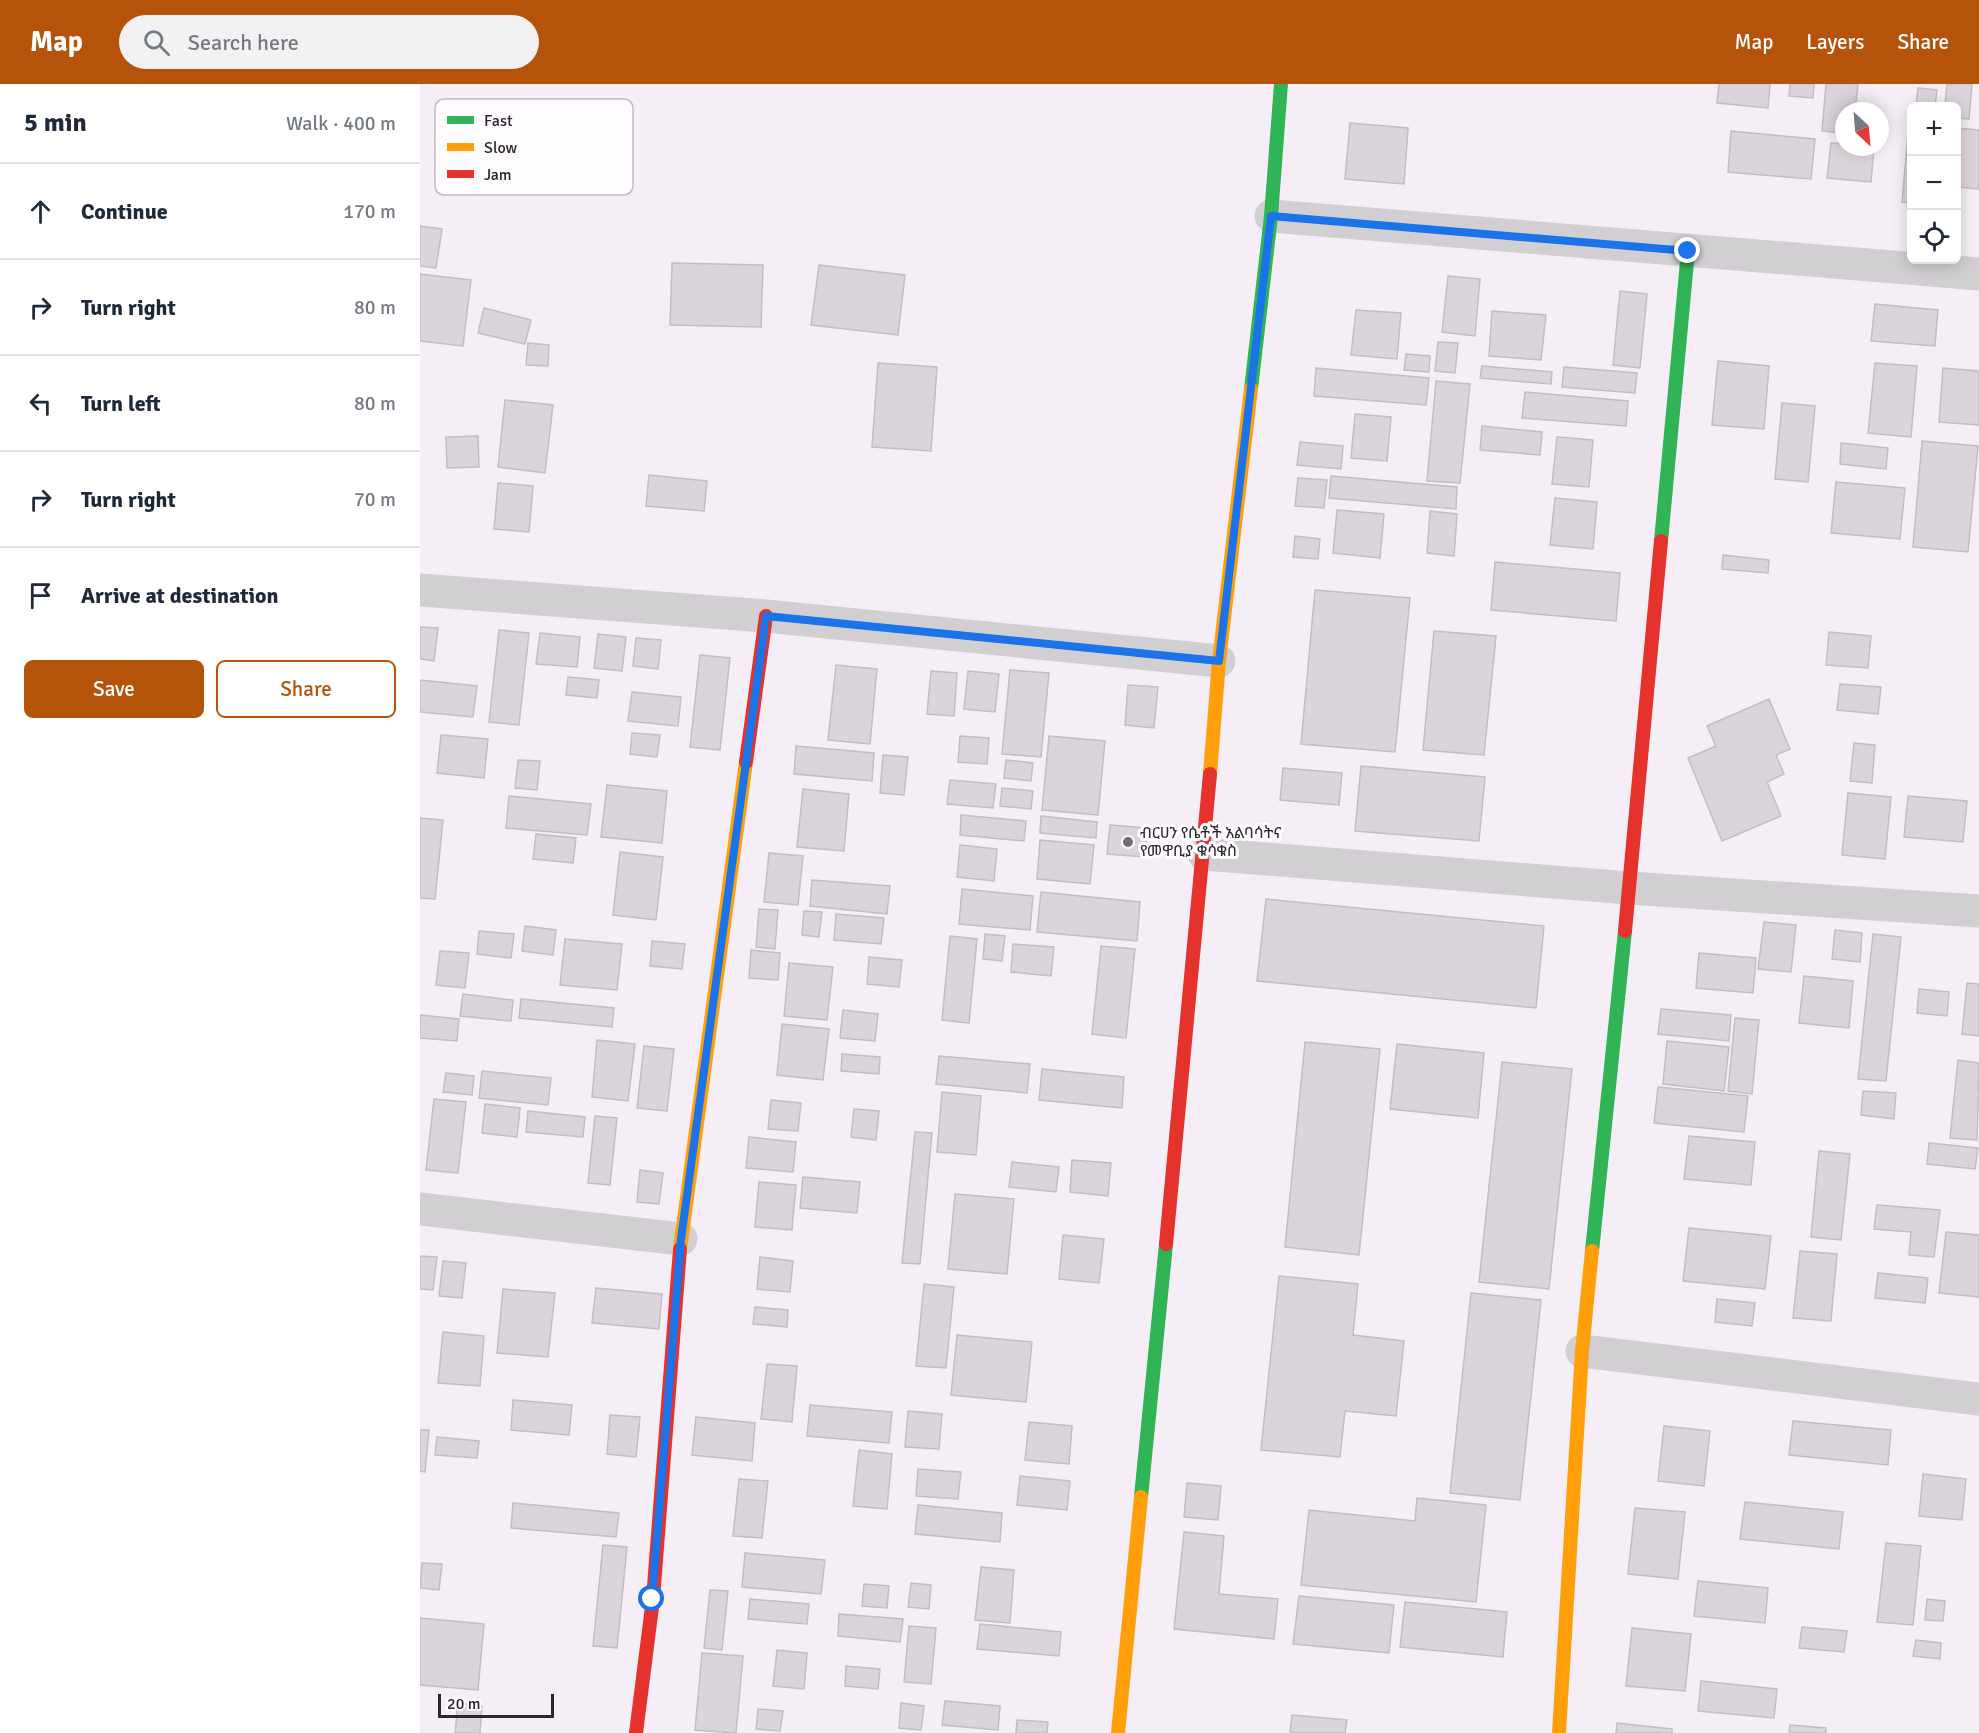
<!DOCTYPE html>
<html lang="en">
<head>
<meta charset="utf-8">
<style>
	body { margin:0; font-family:Signika,"Noto Sans Ethiopic",sans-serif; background:#f2f2f3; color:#1f2937 }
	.controls { position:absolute; right:18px; top:18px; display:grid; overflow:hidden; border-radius:9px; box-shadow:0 3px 15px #0003 }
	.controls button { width:54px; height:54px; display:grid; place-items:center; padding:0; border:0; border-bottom:2px solid #e0e1e3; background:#fff; color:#1f2937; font:30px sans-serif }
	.compass { position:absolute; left:1415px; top:18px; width:54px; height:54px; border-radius:50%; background:#fff; box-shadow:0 3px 15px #0003; rotate:154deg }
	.scale { position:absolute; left:18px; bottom:15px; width:116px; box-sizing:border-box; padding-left:6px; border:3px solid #2b272c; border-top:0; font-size:16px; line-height:21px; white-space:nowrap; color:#2b272c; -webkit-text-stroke:4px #fefcff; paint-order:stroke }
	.stop { position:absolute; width:18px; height:18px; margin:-14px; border:4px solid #1a73e8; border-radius:50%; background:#fff }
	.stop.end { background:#1a73e8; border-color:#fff; box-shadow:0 2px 6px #0008 }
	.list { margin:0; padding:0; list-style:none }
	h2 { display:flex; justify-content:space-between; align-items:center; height:78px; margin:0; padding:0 24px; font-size:26px }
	h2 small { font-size:20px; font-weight:400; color:#747a83 }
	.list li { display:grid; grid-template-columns:39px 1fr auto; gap:18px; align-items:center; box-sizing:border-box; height:96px; padding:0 24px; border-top:2px solid #e0e1e3 }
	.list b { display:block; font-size:22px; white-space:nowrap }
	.list em { font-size:20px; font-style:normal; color:#747a83 }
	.actions { display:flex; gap:12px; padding:18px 24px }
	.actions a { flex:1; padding:14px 0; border:2px solid #b45309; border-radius:9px; text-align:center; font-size:21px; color:#b45309 }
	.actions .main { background:#b45309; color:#fff }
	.icon { flex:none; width:33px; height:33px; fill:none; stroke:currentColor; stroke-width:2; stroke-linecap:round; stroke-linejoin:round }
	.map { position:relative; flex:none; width:1559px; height:1649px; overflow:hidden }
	header { display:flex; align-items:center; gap:36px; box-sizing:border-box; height:84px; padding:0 30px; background:#b45309; color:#fff }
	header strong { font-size:28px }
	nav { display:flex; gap:33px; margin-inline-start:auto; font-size:21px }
	.search { width:420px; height:54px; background:#f2f2f3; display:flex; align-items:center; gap:15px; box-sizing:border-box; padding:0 21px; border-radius:33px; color:#747a83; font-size:22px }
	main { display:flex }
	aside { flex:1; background:#fff }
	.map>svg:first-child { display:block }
</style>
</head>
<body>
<header>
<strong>Map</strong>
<div class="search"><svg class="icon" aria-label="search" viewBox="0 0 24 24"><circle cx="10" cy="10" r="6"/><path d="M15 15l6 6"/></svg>Search here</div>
<nav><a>Map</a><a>Layers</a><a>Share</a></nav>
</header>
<main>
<aside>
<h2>5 min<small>Walk · 400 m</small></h2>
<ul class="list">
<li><svg class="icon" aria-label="ahead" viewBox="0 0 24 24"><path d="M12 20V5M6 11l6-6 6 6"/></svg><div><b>Continue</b></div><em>170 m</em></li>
<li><svg class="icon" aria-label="right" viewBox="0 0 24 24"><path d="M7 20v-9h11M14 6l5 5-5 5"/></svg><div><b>Turn right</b></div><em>80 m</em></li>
<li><svg class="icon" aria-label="left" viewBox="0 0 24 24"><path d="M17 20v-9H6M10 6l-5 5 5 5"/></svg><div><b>Turn left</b></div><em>80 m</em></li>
<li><svg class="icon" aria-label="right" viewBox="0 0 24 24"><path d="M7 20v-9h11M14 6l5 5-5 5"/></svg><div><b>Turn right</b></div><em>70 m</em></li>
<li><svg class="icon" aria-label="arrive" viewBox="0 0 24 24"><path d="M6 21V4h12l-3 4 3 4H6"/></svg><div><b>Arrive at destination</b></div></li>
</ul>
<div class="actions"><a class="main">Save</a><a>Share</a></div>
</aside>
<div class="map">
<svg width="1559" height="1649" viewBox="0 0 1559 1649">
	<rect width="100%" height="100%" fill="#f5eef6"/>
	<!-- building -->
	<path fill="#dbd5db" stroke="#c3bec4" stroke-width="1.5" d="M1299,0H1350L1348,24L1297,19Z
		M1370,0H1394L1393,14L1369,12Z
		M1406,0H1438L1435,27H1424V49L1402,47Z
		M1527,0H1552L1549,35L1536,34V22H1525Z
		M1498,4L1517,6L1515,22H1496Z
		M930,39L988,44L984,100L925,95Z
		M1536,44L1559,46V105L1536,103Z
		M1311,47L1395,55L1391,95L1308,88Z
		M1488,51L1492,52V119L1482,118Z
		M1411,59L1424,60V63H1454L1451,98L1407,94Z
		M0,142L22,145L16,184L0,182Z
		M252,179L343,181L341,243L250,241Z
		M399,181L485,191L478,251L391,241Z
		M0,190L51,196L43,262L0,257Z
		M1028,192L1060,195L1055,252L1022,248Z
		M1200,207L1227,210L1220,284L1193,281Z
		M1455,220L1518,226L1515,262L1451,257Z
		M64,224L111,236L105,260L58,249Z
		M936,226L981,229L977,275L931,271Z
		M1072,227L1126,231L1121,276L1069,272Z
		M1018,258L1038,259L1035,289L1015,287Z
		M108,259L129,261L128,282L106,281Z
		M986,270L1010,272L1009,288L984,286Z
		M1298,277L1349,282L1344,345L1292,341Z
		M458,279L517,283L511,367L452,363Z
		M1455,279L1497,282L1491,353L1448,349Z
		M1062,282L1132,288L1131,300L1060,294Z
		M1144,283L1217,289L1215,309L1142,303Z
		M896,284L1009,294L1006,321L894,312Z
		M1523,284L1559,287V341L1519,338Z
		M1016,297L1050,300L1040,399L1007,397Z
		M1105,308L1208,317L1206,342L1102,334Z
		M85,316L133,321L125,389L78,383Z
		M1362,319L1395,322L1388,398L1355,395Z
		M935,330L971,333L967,377L931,374Z
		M1062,342L1122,348L1120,371L1060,366Z
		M58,352L59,383L27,384L26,353Z
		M1137,353L1173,356L1169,403L1132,400Z
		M1502,357L1558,362L1548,468L1493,463Z
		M880,358L923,362L921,385L877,381Z
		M1421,359L1468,364L1466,385L1420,380Z
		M229,391L287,397L284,427L226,422Z
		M911,392L1037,403L1036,425L909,414Z
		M878,394L907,396L904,424L875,422Z
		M1416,398L1485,404L1480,455L1411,449Z
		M78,399L113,402L109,448L74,445Z
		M1135,414L1177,418L1173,465L1130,461Z
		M917,426L964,430L960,474L913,469Z
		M1010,427L1037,430L1034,472L1007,469Z
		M875,452L900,455L898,475L873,473Z
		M1303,471L1349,476L1348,489L1302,485Z
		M1075,478L1200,489L1196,537L1071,526Z
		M895,506L990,514L975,668L881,660Z
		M0,543L18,544L14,577L0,575Z
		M79,546L109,549L99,641L69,638Z
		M1014,547L1076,552L1064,671L1003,666Z
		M1409,548L1451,552L1448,584L1406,581Z
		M120,549L160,553L157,583L116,580Z
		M178,550L206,553L202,587L174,584Z
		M216,554L241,556L238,585L213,582Z
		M280,571L310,574L300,666L270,663Z
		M416,581L457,585L450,660L408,656Z
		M590,586L629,589L621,673L582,670Z
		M511,587L537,589L534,632L507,630Z
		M548,587L579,590L575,628L544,625Z
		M148,593L179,596L177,614L146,611Z
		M0,596L57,602L53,633L0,628Z
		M1420,600L1461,603L1458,630L1417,626Z
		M708,601L738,603L734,644L705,641Z
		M212,608L261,613L258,642L208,637Z
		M1349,615L1370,665L1356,671L1364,690L1347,698L1361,732L1302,757L1268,674L1296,662L1287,642Z
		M212,649L240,651L237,673L210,670Z
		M21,651L68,655L64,694L17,689Z
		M540,652L569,654L567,680L538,678Z
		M629,652L685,657L678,731L622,726Z
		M1434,659L1455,661L1452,699L1430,697Z
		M376,662L454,669L452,697L374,690Z
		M463,671L488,673L484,711L460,709Z
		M98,676L120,677L117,706L95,704Z
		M586,676L613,679L611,697L584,694Z
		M941,682L1065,693L1059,757L935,747Z
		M863,684L922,689L919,721L860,716Z
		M530,696L576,700L573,724L527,720Z
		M187,701L247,707L242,759L181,753Z
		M582,704L613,707L611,725L580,722Z
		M383,705L429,710L424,767L377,763Z
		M1428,709L1471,713L1465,775L1422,771Z
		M89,712L171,720L167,751L86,744Z
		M1488,712L1547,717L1543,758L1484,753Z
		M541,731L606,737L604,757L540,751Z
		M621,732L677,738L676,754L620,749Z
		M0,734L23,736L15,815L0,814Z
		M690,741L728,744L725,773L687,770Z
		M116,750L156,754L153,779L113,775Z
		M620,756L674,761L670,800L617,795Z
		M540,761L577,765L574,797L537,793Z
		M200,768L243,773L236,836L193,831Z
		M349,769L383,772L378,821L344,818Z
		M392,796L470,802L467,830L390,822Z
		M542,805L613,812L610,846L539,840Z
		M621,808L720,818L717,857L617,848Z
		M846,815L1124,842L1116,924L837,897Z
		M339,825L358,826L355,865L336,863Z
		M384,827L402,828L399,853L382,851Z
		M416,830L464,834L461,860L414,856Z
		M1344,838L1376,841L1371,888L1338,885Z
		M105,842L136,846L133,871L102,867Z
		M1415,846L1442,849L1440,878L1412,875Z
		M59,847L94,850L91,874L57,870Z
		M565,850L585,852L582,877L563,875Z
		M1453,850L1481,853L1466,997L1438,995Z
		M530,852L557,855L549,939L522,936Z
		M145,855L202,860L197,906L140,901Z
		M232,857L265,860L262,885L230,882Z
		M593,860L634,863L631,892L591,888Z
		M681,862L715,865L706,954L672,950Z
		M331,866L360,869L358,896L329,894Z
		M20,867L49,869L45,904L16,901Z
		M1279,869L1336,874L1333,909L1276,904Z
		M449,873L482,876L479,903L447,900Z
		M369,879L413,883L407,936L364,932Z
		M1384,892L1433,897L1429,944L1379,939Z
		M1547,899L1559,900V952L1542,950Z
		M1499,905L1529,908L1527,932L1497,929Z
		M43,910L93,916L91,937L40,932Z
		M101,915L194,924L192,943L99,934Z
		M1241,925L1311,931L1309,957L1238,950Z
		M423,926L458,930L455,957L420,954Z
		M0,931L39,935L37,957L0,954Z
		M1315,934L1339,936L1332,1010L1308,1007Z
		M362,940L409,945L403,996L357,991Z
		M177,956L215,960L208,1017L172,1013Z
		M1247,957L1309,963L1304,1007L1243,1000Z
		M885,958L960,965L939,1171L865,1163Z
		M977,960L1064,969L1058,1034L970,1025Z
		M224,962L254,965L247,1027L217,1024Z
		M422,970L460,973L459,990L421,987Z
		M519,972L610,980L607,1009L516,1000Z
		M1538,976L1559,979L1557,1056L1530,1054Z
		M1082,978L1152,985L1129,1205L1059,1198Z
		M622,985L704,993L702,1024L619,1016Z
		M62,987L131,994L128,1021L59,1014Z
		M26,989L54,992L52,1011L23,1008Z
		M1238,1003L1328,1012L1324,1048L1234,1039Z
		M1443,1007L1476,1009L1474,1035L1441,1031Z
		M522,1008L561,1012L556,1071L517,1068Z
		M14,1015L46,1018L38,1089L6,1086Z
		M351,1016L381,1019L378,1047L348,1045Z
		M65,1020L100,1024L97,1053L62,1049Z
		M434,1025L459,1027L456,1056L431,1053Z
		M108,1027L165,1033L163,1053L106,1048Z
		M175,1032L197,1034L190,1101L168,1099Z
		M495,1048L512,1049L500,1180L482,1179Z
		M1269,1052L1335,1058L1331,1101L1264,1095Z
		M329,1053L376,1058L373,1088L326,1084Z
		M1509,1059L1558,1064L1555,1085L1507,1080Z
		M1399,1067L1430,1070L1421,1156L1391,1153Z
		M652,1076L691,1079L688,1112L650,1108Z
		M592,1078L639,1083L636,1108L589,1103Z
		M220,1086L243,1089L239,1120L217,1118Z
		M383,1093L440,1098L437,1129L380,1124Z
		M339,1098L376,1101L372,1146L335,1143Z
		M535,1110L594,1115L587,1190L528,1185Z
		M1457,1121L1520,1126L1514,1173L1489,1171L1491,1148L1454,1145Z
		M1269,1144L1351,1152L1345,1205L1263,1197Z
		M1526,1148L1559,1151V1213L1519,1209Z
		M643,1151L684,1155L679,1199L639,1195Z
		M1380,1167L1417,1170L1411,1237L1373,1234Z
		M0,1172L17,1173L13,1206L0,1205Z
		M340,1173L373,1177L370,1208L337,1205Z
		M23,1177L46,1179L42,1214L19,1212Z
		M1458,1189L1508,1194L1505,1219L1455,1214Z
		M859,1192L938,1200L933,1251L984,1257L976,1332L925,1327L920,1373L841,1366Z
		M504,1200L534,1203L526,1284L496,1282Z
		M176,1204L242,1210L239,1245L172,1239Z
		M83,1205L135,1209L128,1273L77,1269Z
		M1051,1209L1121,1216L1100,1416L1030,1409Z
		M1297,1215L1335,1219L1332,1242L1295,1238Z
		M335,1223L368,1226L367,1243L333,1240Z
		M23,1248L64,1252L60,1302L18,1299Z
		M537,1251L612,1258L606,1318L531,1311Z
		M347,1280L377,1282L372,1338L341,1335Z
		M93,1316L152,1321L149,1351L91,1346Z
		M390,1321L472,1328L469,1359L387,1352Z
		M488,1327L522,1330L519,1365L485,1363Z
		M190,1331L220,1333L216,1373L187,1370Z
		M276,1333L335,1339L332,1377L272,1371Z
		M1373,1337L1471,1346L1468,1381L1369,1371Z
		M609,1338L652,1342L649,1380L605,1376Z
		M1244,1342L1290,1347L1284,1402L1238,1397Z
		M0,1346H9L5,1388L0,1387Z
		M17,1353L59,1357L57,1374L15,1371Z
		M439,1366L472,1370L467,1425L433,1422Z
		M498,1385L541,1388L538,1415L496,1412Z
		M1503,1390L1546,1395L1542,1436L1499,1432Z
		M600,1392L650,1397L647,1426L597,1421Z
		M319,1395L348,1397L342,1454L313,1452Z
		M767,1399L801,1402L798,1436L764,1433Z
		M997,1414L1066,1421L1056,1518L881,1501L889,1426L995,1437Z
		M1325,1418L1423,1428L1419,1465L1320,1455Z
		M93,1419L199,1429L196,1453L91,1444Z
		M498,1421L582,1429L580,1458L495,1450Z
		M1215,1424L1265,1428L1258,1495L1208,1490Z
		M764,1448L804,1452L799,1510L858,1515L854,1555L754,1545Z
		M1466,1459L1501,1462L1493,1541L1457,1538Z
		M183,1461L207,1463L197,1564L173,1562Z
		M325,1469L405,1476L401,1510L322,1503Z
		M2,1479L22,1480L19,1506L0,1504Z
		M561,1483L594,1486L590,1539L555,1536Z
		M1278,1497L1348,1504L1345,1539L1274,1532Z
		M491,1499L511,1501L509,1525L488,1523Z
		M444,1500L469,1502L467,1524L442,1522Z
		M290,1506L308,1507L302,1566L284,1564Z
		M879,1512L974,1521L969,1569L873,1560Z
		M330,1515L389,1520L387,1540L328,1535Z
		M1507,1515L1525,1517L1523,1537L1505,1536Z
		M985,1518L1087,1528L1083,1573L980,1563Z
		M419,1530L483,1535L480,1558L418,1552Z
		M0,1534L64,1540L58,1606L0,1601Z
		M560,1540L641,1548L639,1572L557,1565Z
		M489,1542L516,1544L511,1600L484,1598Z
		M1382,1543L1427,1547L1424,1568L1379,1564Z
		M1212,1544L1271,1550L1265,1607L1206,1602Z
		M1496,1556L1521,1559L1520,1575L1493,1572Z
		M357,1566L387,1569L384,1605L353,1602Z
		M282,1569L323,1572L316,1649L275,1646Z
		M426,1582L460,1585L458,1605L425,1602Z
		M1281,1597L1357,1605L1354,1634L1278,1627Z
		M525,1617L580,1622L578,1646L522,1641Z
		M38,1619L62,1622L60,1649H35Z
		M481,1619L504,1622L501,1646L479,1644Z
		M338,1625L363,1627L360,1647L336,1645Z
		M872,1631L927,1636L925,1649H870Z
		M597,1636L628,1638L627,1649H596Z
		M1197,1639L1252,1645V1649H1196Z
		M1370,1641L1406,1644V1649H1369Z"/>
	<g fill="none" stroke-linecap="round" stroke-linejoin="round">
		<!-- street -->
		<path stroke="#d1cfd1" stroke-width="33" d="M851,132L1559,190
			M0,506L346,532L799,577
			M784,770L1209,804L1559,827
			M0,1125L261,1155
			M1162,1267L1559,1315"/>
		<!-- fast -->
		<path stroke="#30b455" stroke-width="14" d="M831,305L851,132L861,0
			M1241,457L1268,167
			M1172,1167L1205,847
			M721,1413L746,1160"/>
		<!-- slow -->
		<path stroke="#ff9f0a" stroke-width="14" d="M790,690L799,577L831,305
			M260,1165L326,678
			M698,1649L721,1413
			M1139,1649L1162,1267L1172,1167"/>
		<!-- jam -->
		<path stroke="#e5322d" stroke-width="14" d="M326,678L346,532
			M1205,847L1241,457
			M746,1160L790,690
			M216,1649L233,1515L260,1165"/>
	</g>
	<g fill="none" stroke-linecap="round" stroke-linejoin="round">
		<!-- route -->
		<path stroke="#1a73e8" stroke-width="8" d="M232,1515L261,1155L346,532L799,577L851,132L1268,167"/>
	</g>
	<!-- markers -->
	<circle fill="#726d73" stroke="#fefcff" stroke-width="2" cx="708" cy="758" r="6"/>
	<g text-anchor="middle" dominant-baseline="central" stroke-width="6" stroke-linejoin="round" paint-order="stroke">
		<!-- poi labels -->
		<g font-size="16" fill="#2b272c" stroke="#fefcff" text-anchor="start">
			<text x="720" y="749">ብርሀን የሴቶች አልባሳትና<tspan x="720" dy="18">የመዋቢያ ቁሳቁስ</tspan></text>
		</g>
	</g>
	<!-- legend -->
	<rect x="15" y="15" width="198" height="96" rx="9" fill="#fefcff" stroke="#bfbcc0" stroke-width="1.5"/>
	<rect x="27" y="32" width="27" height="8" fill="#30b455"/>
	<rect x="27" y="59" width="27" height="8" fill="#ff9f0a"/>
	<rect x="27" y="86" width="27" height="8" fill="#e5322d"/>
	<g font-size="16" fill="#2b272c">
		<text x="64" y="42">Fast</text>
		<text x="64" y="69">Slow</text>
		<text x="64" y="96">Jam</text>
	</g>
</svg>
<div class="controls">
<button>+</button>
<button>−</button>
<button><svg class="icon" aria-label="locate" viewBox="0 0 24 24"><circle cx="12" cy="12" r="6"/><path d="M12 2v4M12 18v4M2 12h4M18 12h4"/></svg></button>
</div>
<svg class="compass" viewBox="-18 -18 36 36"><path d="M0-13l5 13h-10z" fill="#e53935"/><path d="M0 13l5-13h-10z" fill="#747a83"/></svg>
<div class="scale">20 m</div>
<div class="stop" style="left:232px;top:1515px"></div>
<div class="stop end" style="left:1268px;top:167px"></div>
</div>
</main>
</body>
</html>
